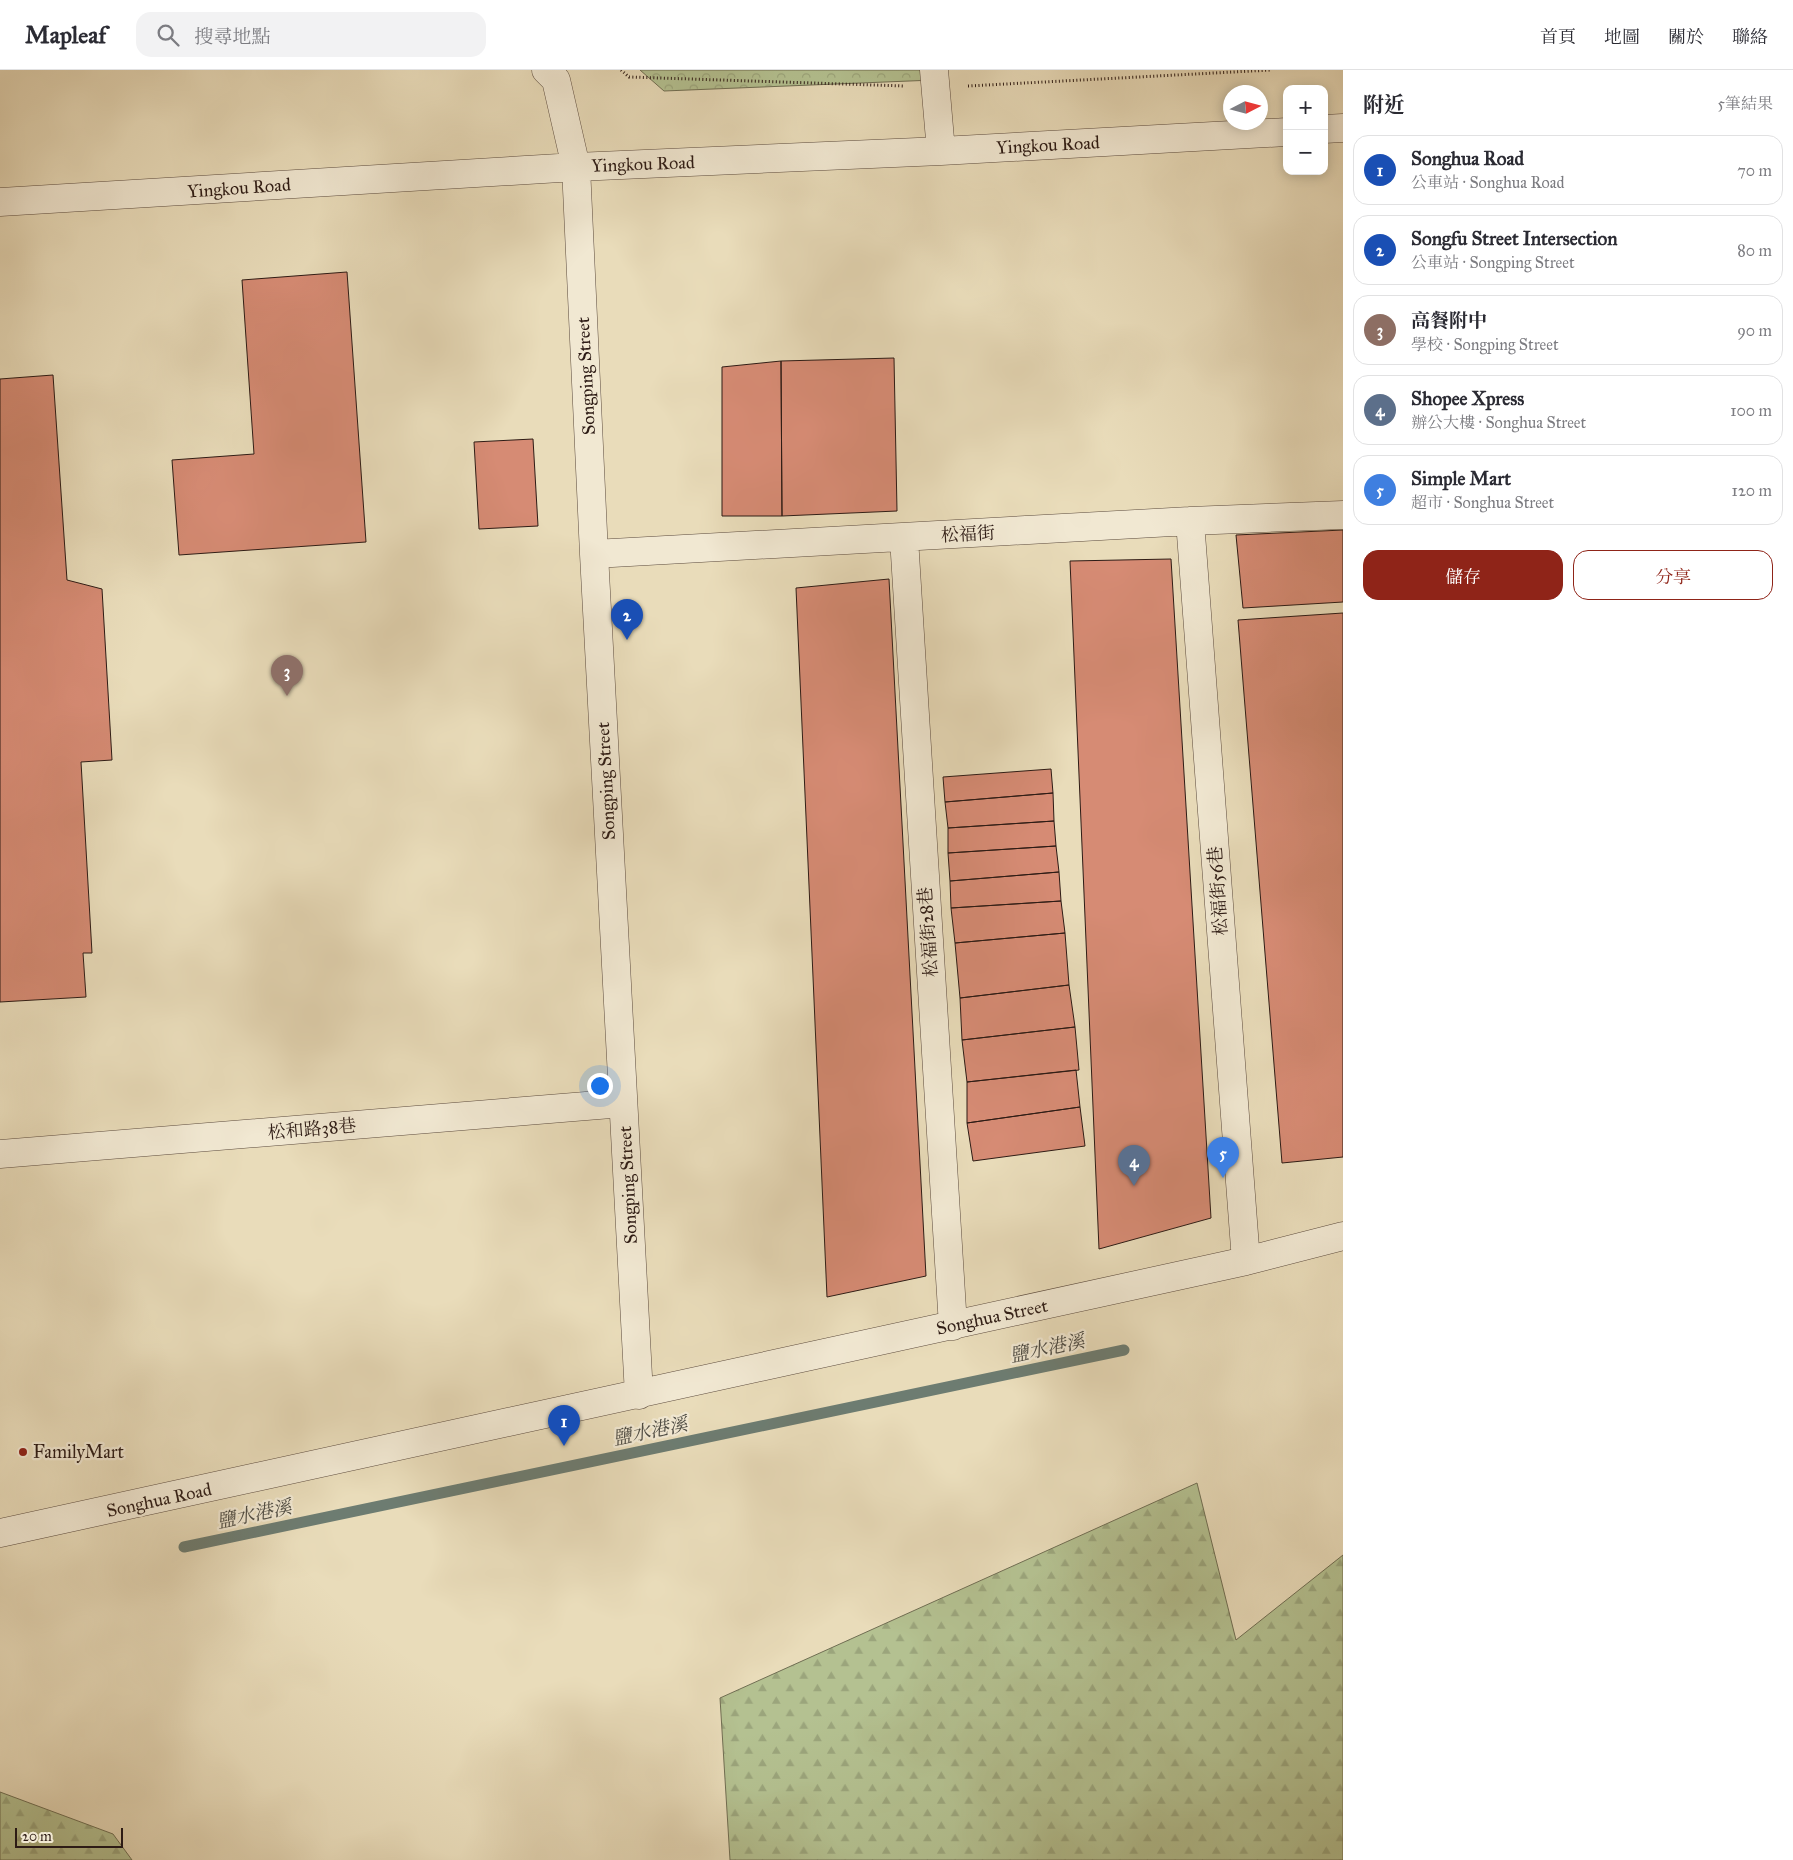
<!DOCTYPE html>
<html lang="zh-TW">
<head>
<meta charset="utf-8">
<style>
	body { margin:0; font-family:"IM FELL Great Primer","Noto Serif TC",serif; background:#f2f2f3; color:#2b2b33 }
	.controls { position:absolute; right:15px; top:15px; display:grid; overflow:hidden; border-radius:10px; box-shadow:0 2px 12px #0003 }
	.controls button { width:45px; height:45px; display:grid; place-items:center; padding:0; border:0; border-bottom:1px solid #e1e1e2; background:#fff; color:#2b2b33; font:25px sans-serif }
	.compass { position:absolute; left:1223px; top:15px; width:45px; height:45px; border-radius:50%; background:#fff; box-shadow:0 2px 12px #0003; rotate:84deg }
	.scale { position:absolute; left:15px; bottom:12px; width:108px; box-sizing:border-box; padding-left:5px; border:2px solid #2d1b15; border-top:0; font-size:14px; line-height:18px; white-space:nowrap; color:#2d1b15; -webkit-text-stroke:4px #f1e8d2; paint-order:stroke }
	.you { position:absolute; left:599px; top:1015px; width:18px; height:18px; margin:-12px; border:4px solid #fff; border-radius:50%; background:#1a73e8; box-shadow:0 0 0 8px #1a73e833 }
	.badge { display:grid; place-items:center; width:32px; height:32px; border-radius:50%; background:#8f2418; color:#fff; font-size:16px; font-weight:700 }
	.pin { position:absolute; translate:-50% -41px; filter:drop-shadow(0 1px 2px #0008) }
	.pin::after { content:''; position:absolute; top:26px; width:18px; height:15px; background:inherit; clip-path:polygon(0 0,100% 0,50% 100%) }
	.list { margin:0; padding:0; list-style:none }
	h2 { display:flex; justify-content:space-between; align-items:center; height:65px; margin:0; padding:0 20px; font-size:21px }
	h2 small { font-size:16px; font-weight:400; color:#7c7c81 }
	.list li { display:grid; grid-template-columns:32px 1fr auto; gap:15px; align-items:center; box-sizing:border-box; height:70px; margin:0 10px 10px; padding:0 10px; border:1px solid #e1e1e2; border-radius:15px }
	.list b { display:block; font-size:19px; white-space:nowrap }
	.list p { margin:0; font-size:16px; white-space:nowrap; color:#7c7c81 }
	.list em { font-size:16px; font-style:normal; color:#7c7c81 }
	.actions { display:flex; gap:10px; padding:15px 20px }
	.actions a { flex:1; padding:11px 0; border:1px solid #8f2418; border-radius:15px; text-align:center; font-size:18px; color:#8f2418 }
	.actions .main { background:#8f2418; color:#fff }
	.icon { flex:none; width:28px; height:28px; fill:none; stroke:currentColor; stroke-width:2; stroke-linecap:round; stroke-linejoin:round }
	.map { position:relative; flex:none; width:1343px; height:1790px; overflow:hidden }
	header { display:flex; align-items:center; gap:30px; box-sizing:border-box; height:70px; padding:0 25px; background:#fff; border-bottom:1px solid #e1e1e2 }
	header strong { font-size:24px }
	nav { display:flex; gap:28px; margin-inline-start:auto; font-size:18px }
	.search { width:350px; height:45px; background:#f2f2f3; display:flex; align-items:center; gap:12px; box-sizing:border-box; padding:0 18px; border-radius:15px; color:#7c7c81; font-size:19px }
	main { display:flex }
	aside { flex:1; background:#fff }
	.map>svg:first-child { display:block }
</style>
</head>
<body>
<header>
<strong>Mapleaf</strong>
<div class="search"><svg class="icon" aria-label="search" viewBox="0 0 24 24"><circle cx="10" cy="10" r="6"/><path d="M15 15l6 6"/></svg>搜尋地點</div>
<nav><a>首頁</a><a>地圖</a><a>關於</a><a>聯絡</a></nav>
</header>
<main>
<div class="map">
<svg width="1343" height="1790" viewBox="0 0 1343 1790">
	<defs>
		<pattern id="forest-firs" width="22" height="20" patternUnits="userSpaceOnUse" patternTransform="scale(1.25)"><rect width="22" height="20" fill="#b4c191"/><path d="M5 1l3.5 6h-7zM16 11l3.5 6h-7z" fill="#9ba57c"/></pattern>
		<pattern id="park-crowns" width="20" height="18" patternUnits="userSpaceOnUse" patternTransform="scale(1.25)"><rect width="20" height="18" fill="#b4c191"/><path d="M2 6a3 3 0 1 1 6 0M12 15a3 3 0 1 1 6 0" fill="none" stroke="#9ba57c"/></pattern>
	</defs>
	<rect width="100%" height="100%" fill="#e9dcba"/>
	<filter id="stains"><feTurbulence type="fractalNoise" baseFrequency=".004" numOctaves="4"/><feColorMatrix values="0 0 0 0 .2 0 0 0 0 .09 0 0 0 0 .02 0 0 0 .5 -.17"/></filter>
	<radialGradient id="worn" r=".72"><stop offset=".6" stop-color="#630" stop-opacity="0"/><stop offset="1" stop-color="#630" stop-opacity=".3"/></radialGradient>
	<!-- forest -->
	<path fill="url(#forest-firs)" stroke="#706e53" d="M1197,1413L1236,1570L1343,1485V1790H730L720,1628Z
		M0,1722L113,1764L132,1790H0Z"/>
	<!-- park -->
	<path fill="url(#park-crowns)" stroke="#706e53" d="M640,0H933L934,10L664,21Z"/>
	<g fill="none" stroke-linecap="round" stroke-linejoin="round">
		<!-- stream -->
		<path stroke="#6d7c71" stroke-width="11" d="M184,1477L1124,1280"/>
	</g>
	<!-- building -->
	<path fill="#d68b74" stroke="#2d1b15" d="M347,202L366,472L179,485L172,390L254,384L242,210Z
		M894,288L897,441L782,446L781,291Z
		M781,291L782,446H722V297Z
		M53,305L67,510L102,519L112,690L81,692L92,883H83L86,927L0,932V309Z
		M533,369L538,456L479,459L474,372Z
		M1343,460V532L1243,538L1236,465Z
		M1171,489L1211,1148L1099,1179L1070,491Z
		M889,509L926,1206L827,1227L796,518Z
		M1343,543V1087L1282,1093L1238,550Z
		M1051,699L1053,723L945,732L943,707Z
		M1053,723L1054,751L948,758L945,732Z
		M1054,751L1056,776L948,783V758Z
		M1056,776L1059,802L950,811L948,783Z
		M1059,802L1061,831L951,838L950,811Z
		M1061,831L1065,863L955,873L951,838Z
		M1065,863L1069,915L960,928L955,873Z
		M1069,915L1075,957L962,970L960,928Z
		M1075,957L1079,1000L967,1012L962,970Z
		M1076,1000L1080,1037L967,1053V1012Z
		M1080,1037L1085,1076L973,1091L967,1053Z"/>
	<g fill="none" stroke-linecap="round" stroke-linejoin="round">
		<defs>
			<path id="minor" d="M546,0L556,10L576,97L594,484L639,1325
				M934,0L941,81
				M1324,59L1343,58
				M0,132L576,97L941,81L1287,62
				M1190,451L1246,1191
				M904,468L953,1256
				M594,484L1190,451L1343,445
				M0,1084L623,1033
				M0,1463L1246,1191L1343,1166"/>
		</defs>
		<!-- minor casing -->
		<use href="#minor" stroke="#5c4b3e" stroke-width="29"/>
		<!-- path -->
		<path stroke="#2d1b15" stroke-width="3" stroke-dasharray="1 2.5" stroke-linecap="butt" d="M621,0L629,7L904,16
			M968,16L1271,0"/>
		<!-- minor -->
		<use href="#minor" stroke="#f1e8d2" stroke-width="28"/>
	</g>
	<!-- markers -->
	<circle fill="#8f2418" stroke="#f1e8d2" stroke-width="2" cx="23" cy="1382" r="5"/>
	<g text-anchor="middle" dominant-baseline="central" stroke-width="4.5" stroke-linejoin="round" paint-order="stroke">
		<!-- street labels -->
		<g font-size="18" fill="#2d1b15" stroke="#f1e8d2">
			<text transform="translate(1048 75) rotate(-3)">Yingkou Road</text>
			<text transform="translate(643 94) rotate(-2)">Yingkou Road</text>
			<text transform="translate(239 118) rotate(-4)">Yingkou Road</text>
			<text transform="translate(586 306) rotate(-93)">Songping Street</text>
			<text transform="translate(968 464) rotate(-3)">松福街</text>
			<text transform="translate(606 711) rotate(-93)">Songping Street</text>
			<text transform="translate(1218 821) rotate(-94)">松福街56巷</text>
			<text transform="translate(928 862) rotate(-94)">松福街28巷</text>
			<text transform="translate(312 1059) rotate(-5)">松和路38巷</text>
			<text transform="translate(628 1115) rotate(-93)">Songping Street</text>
			<text transform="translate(992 1247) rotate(-12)">Songhua Street</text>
			<text transform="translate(159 1430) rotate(-12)">Songhua Road</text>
		</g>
		<!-- poi labels -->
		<g font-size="18" fill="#2d1b15" stroke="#f1e8d2" text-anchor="start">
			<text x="33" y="1382">FamilyMart</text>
		</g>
		<!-- water labels -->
		<g font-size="19" font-style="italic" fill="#4d4b43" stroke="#f1e8d2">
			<text transform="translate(1047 1278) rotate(-12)">鹽水港溪</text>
			<text transform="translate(650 1361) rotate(-12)">鹽水港溪</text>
			<text transform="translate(254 1444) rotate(-12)">鹽水港溪</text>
		</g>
	</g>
	<rect width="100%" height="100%" filter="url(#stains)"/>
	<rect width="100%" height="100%" fill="url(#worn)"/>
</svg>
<div class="controls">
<button>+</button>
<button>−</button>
</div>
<svg class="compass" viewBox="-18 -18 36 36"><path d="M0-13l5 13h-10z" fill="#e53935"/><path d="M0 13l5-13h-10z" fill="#7c7c81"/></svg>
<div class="scale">20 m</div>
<div class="you"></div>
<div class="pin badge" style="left:564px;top:1376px;background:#1a4fb4">1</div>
<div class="pin badge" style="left:627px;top:570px;background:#1a4fb4">2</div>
<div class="pin badge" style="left:287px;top:626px;background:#8d6e63">3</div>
<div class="pin badge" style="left:1134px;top:1116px;background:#5c6f8a">4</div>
<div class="pin badge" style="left:1223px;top:1108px;background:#3f7fe0">5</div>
</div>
<aside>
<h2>附近<small>5筆結果</small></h2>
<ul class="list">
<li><span class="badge" style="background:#1a4fb4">1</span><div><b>Songhua Road</b><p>公車站 · Songhua Road</p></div><em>70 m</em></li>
<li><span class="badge" style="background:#1a4fb4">2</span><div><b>Songfu Street Intersection</b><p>公車站 · Songping Street</p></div><em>80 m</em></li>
<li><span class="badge" style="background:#8d6e63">3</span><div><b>高餐附中</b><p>學校 · Songping Street</p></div><em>90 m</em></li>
<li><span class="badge" style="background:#5c6f8a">4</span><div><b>Shopee Xpress</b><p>辦公大樓 · Songhua Street</p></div><em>100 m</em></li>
<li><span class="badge" style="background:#3f7fe0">5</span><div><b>Simple Mart</b><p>超市 · Songhua Street</p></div><em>120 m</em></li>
</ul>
<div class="actions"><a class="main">儲存</a><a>分享</a></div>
</aside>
</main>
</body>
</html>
